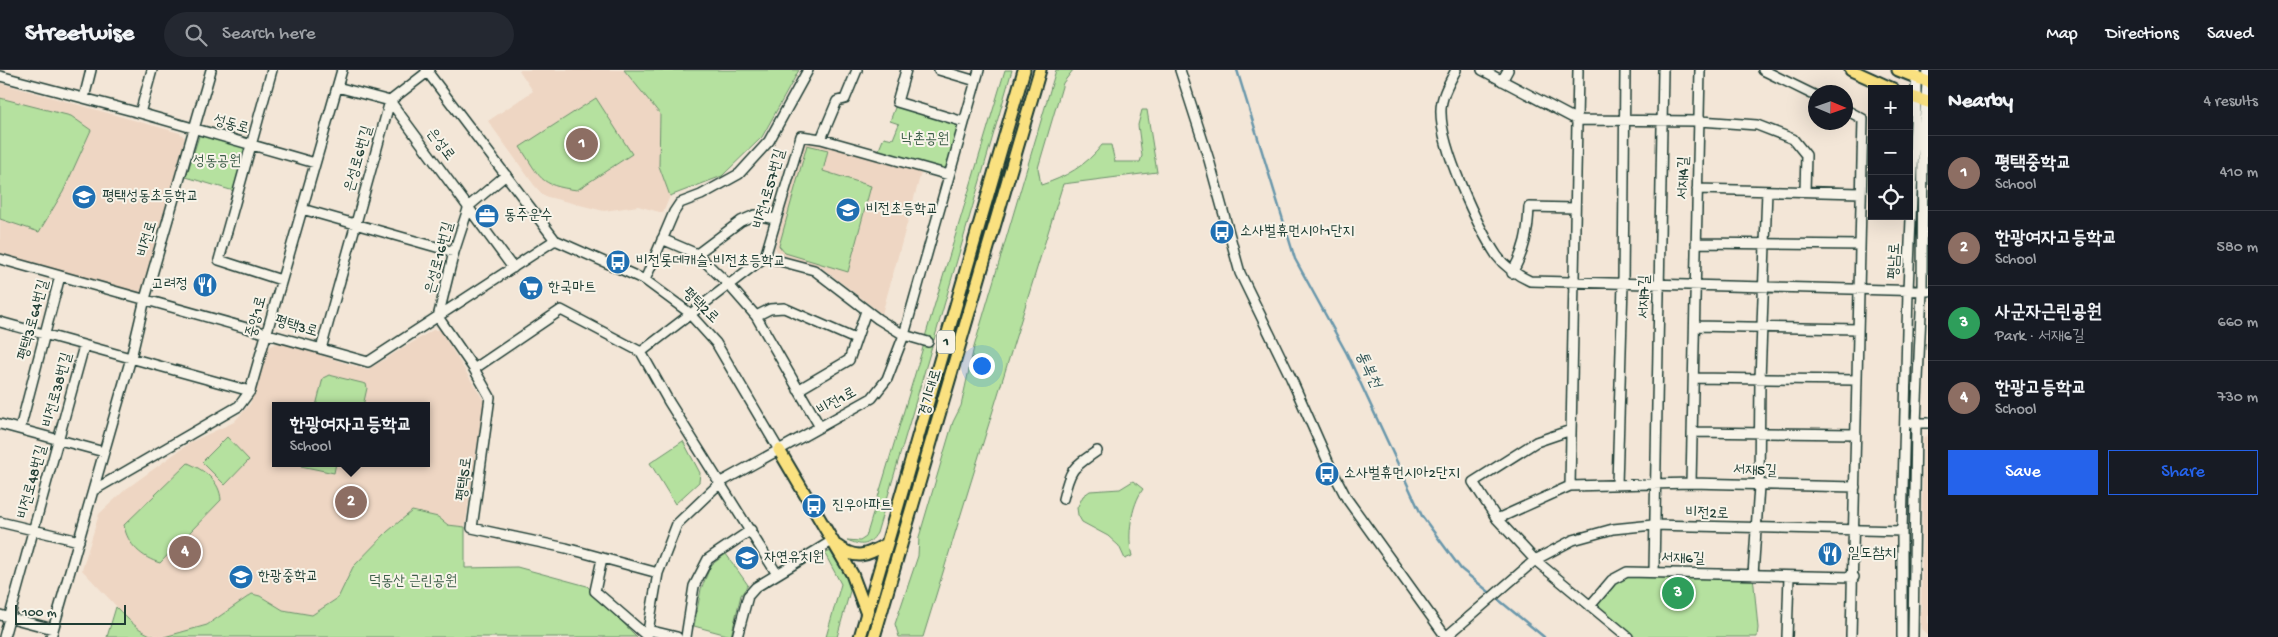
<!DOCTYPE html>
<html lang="en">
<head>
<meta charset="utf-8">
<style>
	body { margin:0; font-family:"Gochi Hand","Poor Story",sans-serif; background:#242831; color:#f1f3f6 }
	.controls { position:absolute; right:15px; top:15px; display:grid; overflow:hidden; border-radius:0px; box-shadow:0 5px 20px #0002 }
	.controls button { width:45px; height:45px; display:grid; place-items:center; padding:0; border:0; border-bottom:1px solid #363941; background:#171b24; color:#f1f3f6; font:25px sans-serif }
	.compass { position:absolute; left:1808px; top:15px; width:45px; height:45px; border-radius:50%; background:#171b24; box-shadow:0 5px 20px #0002; rotate:92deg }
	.scale { position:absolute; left:15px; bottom:12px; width:111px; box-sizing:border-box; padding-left:5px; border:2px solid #1f3d34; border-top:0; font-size:14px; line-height:18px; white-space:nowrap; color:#1f3d34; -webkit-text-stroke:4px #f7f3e8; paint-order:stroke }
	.you { position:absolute; left:981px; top:295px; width:18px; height:18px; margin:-12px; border:4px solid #fff; border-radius:50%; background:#1a73e8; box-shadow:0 0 0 8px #1a73e833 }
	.badge { display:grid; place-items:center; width:32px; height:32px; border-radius:50%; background:#2563eb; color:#fff; font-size:16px; font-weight:700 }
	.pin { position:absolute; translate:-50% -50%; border:2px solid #fff; box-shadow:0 1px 5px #0006 }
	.popup { position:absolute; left:272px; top:332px; width:158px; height:65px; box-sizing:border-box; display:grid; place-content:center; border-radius:0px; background:#171b24; filter:drop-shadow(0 1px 4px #0005); font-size:16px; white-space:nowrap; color:#9ea1a6 }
	.popup b { font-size:19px; color:#f1f3f6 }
	.popup::after { content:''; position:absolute; left:50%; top:100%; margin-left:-10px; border:10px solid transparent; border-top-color:#171b24 }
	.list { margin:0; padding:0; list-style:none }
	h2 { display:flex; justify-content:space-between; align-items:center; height:65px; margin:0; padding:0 20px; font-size:21px }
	h2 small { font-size:16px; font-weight:400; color:#9ea1a6 }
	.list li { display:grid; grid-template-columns:32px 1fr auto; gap:15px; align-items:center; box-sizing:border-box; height:75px; padding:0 20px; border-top:1px solid #363941 }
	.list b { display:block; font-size:19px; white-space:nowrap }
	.list p { margin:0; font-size:16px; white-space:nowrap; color:#9ea1a6 }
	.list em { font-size:16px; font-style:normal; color:#9ea1a6 }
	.actions { display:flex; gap:10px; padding:15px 20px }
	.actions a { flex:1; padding:11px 0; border:1px solid #2563eb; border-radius:0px; text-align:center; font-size:18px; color:#2563eb }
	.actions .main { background:#2563eb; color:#fff }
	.icon { flex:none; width:28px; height:28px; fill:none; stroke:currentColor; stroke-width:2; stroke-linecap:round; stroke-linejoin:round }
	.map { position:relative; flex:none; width:1928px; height:567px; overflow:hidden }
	header { display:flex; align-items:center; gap:30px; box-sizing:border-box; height:70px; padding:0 25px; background:#171b24; border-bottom:1px solid #363941 }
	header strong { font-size:24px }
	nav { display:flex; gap:28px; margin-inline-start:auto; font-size:18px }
	.search { width:350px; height:45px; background:#242831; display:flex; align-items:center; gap:12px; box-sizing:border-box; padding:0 18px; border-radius:28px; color:#9ea1a6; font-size:19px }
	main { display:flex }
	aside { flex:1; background:#171b24 }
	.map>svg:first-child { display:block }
</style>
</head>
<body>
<header>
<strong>Streetwise</strong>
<div class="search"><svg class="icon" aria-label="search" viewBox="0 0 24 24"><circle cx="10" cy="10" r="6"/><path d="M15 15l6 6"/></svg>Search here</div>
<nav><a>Map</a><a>Directions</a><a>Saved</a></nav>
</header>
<main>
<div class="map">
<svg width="1928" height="567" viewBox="0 0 1928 567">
	<rect width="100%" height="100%" fill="#f3e6d7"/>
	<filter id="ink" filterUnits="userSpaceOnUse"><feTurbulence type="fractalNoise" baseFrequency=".02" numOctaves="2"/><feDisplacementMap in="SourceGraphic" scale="10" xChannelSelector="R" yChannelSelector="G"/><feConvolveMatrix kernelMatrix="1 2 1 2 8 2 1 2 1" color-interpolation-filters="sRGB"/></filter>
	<g filter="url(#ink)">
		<!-- built -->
		<path fill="#eed6c3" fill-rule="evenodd" d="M519,0H624L660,44L659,96L670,126L663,143L638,136L604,141L544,126L534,115L488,51L533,21Z
			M0,13L180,63L185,68L143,221L135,223L0,185Z
			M815,71L921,103L882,244L821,197L779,184L775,177L805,72Z
			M433,260H440L484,331L465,457L447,455L438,447L353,497L338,528L312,545L283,540L260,526L252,524L207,555L164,567L147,564L136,557L82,500L99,444L126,419L191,372L234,352L250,334L268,277L280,272L367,300ZM276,336H426V393H276Z
			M1928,364V565L1921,559L1923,369Z"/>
		<!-- green -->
		<path fill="#b5e19f" stroke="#6a8f6a" d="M624,0H799L762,67L722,106L670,126L659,96L660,44Z
			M1005,0H1012L934,270L925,267Z
			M1056,0H1073L1063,13L1038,98L1041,115C1064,108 1087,95 1102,75H1111L1115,92H1140L1142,86L1138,55L1142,40H1147L1157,102L1063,114L923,567H899L895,554L918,486L919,467L953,352L961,336L974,277Z
			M0,28L71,46L91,60L63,122L39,162L0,149Z
			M596,28L632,84L577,120C538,115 541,108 520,77Z
			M896,35L957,52L960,58L947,100L878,82L884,67L893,69L899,54L890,51Z
			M200,63L246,76L234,121L186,107Z
			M807,75L828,80L823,101L871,116L848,202L785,183L779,176Z
			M924,274L932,276L877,463C868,477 862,476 847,470L860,471L866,467Z
			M329,305L366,314L367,318L363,336H316L323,308Z
			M227,367L249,390L225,415L202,392Z
			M683,371L700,403L699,412L675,434L650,393Z
			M188,393C204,400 220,411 221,430L160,493C143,488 127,475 124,455Z
			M302,393H336L334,403L301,396Z
			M1133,411L1143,419C1131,436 1127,466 1132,486L1125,489L1119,476L1108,466L1082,452L1078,445L1077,438L1083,426L1090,421L1120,419Z
			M412,441L438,447L448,455L465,457V498L517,497L587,516L637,567H164L207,555L252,524L260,526L283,540L312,545L338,528L353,497L387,462Z
			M830,481L849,512L850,521L837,567H826L841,514L825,484Z
			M726,484L748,515L741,525L731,566L694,556L701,519L711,495Z
			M1627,502L1753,505L1758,558L1757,567H1628L1590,536Z
			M116,537C128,549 139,562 156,567H107Z"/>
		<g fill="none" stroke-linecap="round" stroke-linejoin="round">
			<!-- stream -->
			<path stroke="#6997ab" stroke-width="2.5" d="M1237,0L1295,189L1347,284L1422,446L1461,499L1544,567"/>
			<defs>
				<path id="minor" d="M272,0L219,190L281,210
					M426,0L555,170L645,210L687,241L716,273L779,380
					M906,0L897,32L964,52
					M939,0L976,11
					M1180,0L1209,90L1240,203L1291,308L1330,396L1347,429L1446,567
					M1456,0C1449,13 1440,28 1441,43C1441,78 1477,156 1497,186C1506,198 1517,205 1530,211L1928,221
					M1482,0L1577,50L1700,51L1757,55L1793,69L1806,85L1805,121
					M1763,0L1816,26
					M0,6L140,43L315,93
					M1502,11L1508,0
					M337,17L390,31L513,198
					M84,28L91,0
					M1846,40L1863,49L1851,567
					M140,43L152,0
					M821,69L837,31L845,29L857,0
					M506,105L469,136L454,182L438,247L474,299L490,327L472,458L566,478L658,503
					M1697,119L1861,123
					M302,139L454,182
					M662,169L697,184L728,214L756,246L820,357
					M1696,173L1860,175
					M697,184L741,151L755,145L775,149
					M765,187L814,200L878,249L904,265L928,272
					M0,189L368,292L555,170
					M1512,203C1525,180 1528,162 1529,137L1575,138
					M645,210L674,142L680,133L701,125L739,104L769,71L808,0
					M756,246L770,239L784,238L855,269
					M0,252L250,321
					M1695,256L1858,259
					M321,279L390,31L430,0
					M641,282L765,187L801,66L821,69L949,105
					M474,299L561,240L641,282L669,332L777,504
					M1694,308L1857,310
					M798,320L849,290L866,241
					M1911,353H1928
					M0,354L104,382
					M20,359L60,206
					M1571,360L1536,372L1473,412L1497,449L1535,490L1628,567
					M1693,362L1856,364
					M1691,413L1700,0
					M1617,414L1623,214L1625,0
					M1570,416L1578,0
					M94,420L239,336L250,321L342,0
					M1063,429C1070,399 1072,398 1097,381
					M1497,449L1570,416L1691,413L1855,417
					M0,452L79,471
					M602,489L595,521L647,566
					M1654,502L1663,0
					M1753,505L1759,416L1760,309L1767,121
					M1590,536L1612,510L1627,502L1854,507
					M0,545L53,559
					M648,560L677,567
					M4,567L84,276
					M51,567L131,288L145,229L211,0
					M647,567L658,503L677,454L721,412L872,328L887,309L904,265L979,0
					M686,567L694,516L708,489L751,460
					M737,567L748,526L756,517L832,471
					M1446,567L1535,490L1573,470L1613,459L1653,455L1902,461
					M1787,567L1789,506
					M1902,567V461L1908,221L1916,29V0
					M1913,567L1916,353L1922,221L1923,66L1928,0"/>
				<path id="major" d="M1851,0L1893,19
					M1898,0L1928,12
					M1909,26L1928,32
					M779,380L852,504L867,544
					M837,476C857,491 867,485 887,474
					M860,567L1024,0
					M874,567L1040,0"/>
			</defs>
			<!-- minor casing -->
			<use href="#minor" stroke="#1f3d34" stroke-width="12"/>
			<!-- major casing -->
			<use href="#major" stroke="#1f3d34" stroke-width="15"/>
			<!-- minor -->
			<use href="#minor" stroke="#f7f3e8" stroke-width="9"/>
			<!-- major -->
			<use href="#major" stroke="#fae180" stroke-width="11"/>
		</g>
	</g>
	<!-- icons -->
	<defs>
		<symbol id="school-disc" viewBox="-11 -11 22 22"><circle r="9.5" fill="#1f6fb2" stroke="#f7f3e8"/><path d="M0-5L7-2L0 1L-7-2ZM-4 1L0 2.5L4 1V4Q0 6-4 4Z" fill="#fff"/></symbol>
		<symbol id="office-disc" viewBox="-11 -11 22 22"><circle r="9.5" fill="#1f6fb2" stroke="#f7f3e8"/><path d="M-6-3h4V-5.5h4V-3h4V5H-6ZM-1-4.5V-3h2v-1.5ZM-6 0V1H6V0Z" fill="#fff"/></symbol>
		<symbol id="bus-disc" viewBox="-11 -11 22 22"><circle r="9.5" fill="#1f6fb2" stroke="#f7f3e8"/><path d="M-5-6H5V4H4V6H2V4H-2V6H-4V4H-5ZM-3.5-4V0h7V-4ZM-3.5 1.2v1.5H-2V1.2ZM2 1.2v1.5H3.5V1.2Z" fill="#fff"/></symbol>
		<symbol id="restaurant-disc" viewBox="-11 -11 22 22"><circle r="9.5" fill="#1f6fb2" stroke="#f7f3e8"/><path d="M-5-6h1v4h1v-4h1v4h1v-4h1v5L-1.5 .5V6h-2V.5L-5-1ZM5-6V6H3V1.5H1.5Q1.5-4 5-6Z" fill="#fff"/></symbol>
		<symbol id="supermarket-disc" viewBox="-11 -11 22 22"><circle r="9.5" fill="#1f6fb2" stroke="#f7f3e8"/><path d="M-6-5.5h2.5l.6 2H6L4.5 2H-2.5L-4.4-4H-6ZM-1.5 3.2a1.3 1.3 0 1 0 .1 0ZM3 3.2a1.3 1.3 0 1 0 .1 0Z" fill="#fff"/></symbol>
	</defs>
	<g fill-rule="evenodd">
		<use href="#school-disc" x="70" y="113" width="28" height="28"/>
		<use href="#school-disc" x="834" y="126" width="28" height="28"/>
		<use href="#office-disc" x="473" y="132" width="28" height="28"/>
		<use href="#bus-disc" x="1208" y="148" width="28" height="28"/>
		<use href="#bus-disc" x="604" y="178" width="28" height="28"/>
		<use href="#restaurant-disc" x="191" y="201" width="28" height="28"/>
		<use href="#supermarket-disc" x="517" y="204" width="28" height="28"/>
		<use href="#bus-disc" x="1313" y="390" width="28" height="28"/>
		<use href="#bus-disc" x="800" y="422" width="28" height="28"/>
		<use href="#restaurant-disc" x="1816" y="470" width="28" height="28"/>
		<use href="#school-disc" x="733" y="474" width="28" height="28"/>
		<use href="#school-disc" x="227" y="493" width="28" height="28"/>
	</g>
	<g text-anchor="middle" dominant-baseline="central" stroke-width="4" stroke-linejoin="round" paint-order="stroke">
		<!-- shield labels -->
		<rect fill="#f7f3e8" stroke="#60746a" stroke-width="1" x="937" y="260.5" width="18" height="23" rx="4"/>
		<g font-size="14" font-weight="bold" fill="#1f3d34">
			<text x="946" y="272">1</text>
		</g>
		<!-- street labels -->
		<g font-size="15" fill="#1f3d34" stroke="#f7f3e8">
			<text transform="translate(231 55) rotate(16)">성동로</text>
			<text transform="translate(440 75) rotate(53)">은성로</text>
			<text transform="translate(359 89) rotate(-74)">은성로6번길</text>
			<text transform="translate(1684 108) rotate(-88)">서재4길</text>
			<text transform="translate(770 119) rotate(-74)">비전1로57번길</text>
			<text transform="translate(148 169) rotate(-74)">비전로</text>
			<text transform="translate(440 188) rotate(-75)">은성로16번길</text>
			<text transform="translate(1895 191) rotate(-88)">평남로</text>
			<text transform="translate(1645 227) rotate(-89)">서재7길</text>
			<text transform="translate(700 236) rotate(44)">평택2로</text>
			<text transform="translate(257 247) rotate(-75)">중앙1로</text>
			<text transform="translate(34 250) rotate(-75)">평택3로64번길</text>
			<text transform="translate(296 257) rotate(16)">평택3로</text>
			<text transform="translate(58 320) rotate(-75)">비전로38번길</text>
			<text transform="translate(931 323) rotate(-74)">경기대로</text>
			<text transform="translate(837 332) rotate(-29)">비전1로</text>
			<text transform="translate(1755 401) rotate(2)">서재5길</text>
			<text transform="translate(465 409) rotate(-83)">평택5로</text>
			<text transform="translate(33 412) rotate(-75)">비전로48번길</text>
			<text transform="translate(1707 444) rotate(2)">비전2로</text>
			<text transform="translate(1683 489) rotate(1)">서재6길</text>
		</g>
		<!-- park labels -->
		<g font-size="15" fill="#3d5e49" stroke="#f7f3e8">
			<text x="925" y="70">낙촌공원</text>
			<text x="217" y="92">성동공원</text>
			<text x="413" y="512">덕동산 근린공원</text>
		</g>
		<!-- poi labels -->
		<g font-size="15" fill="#1f3d34" stroke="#f7f3e8" text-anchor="start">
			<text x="102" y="127">평택성동초등학교</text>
			<text x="866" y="140">비전초등학교</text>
			<text x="504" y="146">동주운수</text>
			<text x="1240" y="162">소사벌휴먼시아1단지</text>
			<text x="636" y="192">비전롯데캐슬.비전초등학교</text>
			<text x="188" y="215" text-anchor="end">고려정</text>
			<text x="548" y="218">한국마트</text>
			<text x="1344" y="404">소사벌휴먼시아2단지</text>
			<text x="832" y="436">진우아파트</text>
			<text x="1848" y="484">일도참치</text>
			<text x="764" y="488">자연유치원</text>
			<text x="258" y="507">한광중학교</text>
		</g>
		<!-- water labels -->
		<g font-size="16" font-style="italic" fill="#385b5c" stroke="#f7f3e8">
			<text transform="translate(1367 300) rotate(65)">통복천</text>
		</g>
	</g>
</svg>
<div class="controls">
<button>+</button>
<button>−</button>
<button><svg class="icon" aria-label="locate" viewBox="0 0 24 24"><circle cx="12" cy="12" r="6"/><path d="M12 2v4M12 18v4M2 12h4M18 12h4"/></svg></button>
</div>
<svg class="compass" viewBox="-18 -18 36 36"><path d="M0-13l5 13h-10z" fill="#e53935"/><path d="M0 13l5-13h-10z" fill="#9ea1a6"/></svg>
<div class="scale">100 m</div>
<div class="you"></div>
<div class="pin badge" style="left:582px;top:74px;background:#8d6e63">1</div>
<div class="pin badge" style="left:351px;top:432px;background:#8d6e63">2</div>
<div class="popup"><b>한광여자고등학교</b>School</div>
<div class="pin badge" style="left:1678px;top:523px;background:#2e9e5b">3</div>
<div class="pin badge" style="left:185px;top:482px;background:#8d6e63">4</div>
</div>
<aside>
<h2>Nearby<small>4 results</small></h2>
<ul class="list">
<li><span class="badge" style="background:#8d6e63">1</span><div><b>평택중학교</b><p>School</p></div><em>410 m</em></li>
<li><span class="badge" style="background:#8d6e63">2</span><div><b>한광여자고등학교</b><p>School</p></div><em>580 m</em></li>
<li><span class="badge" style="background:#2e9e5b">3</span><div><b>사군자근린공원</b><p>Park · 서재6길</p></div><em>660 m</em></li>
<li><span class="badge" style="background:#8d6e63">4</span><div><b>한광고등학교</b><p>School</p></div><em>730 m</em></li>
</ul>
<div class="actions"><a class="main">Save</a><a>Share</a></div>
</aside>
</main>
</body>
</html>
